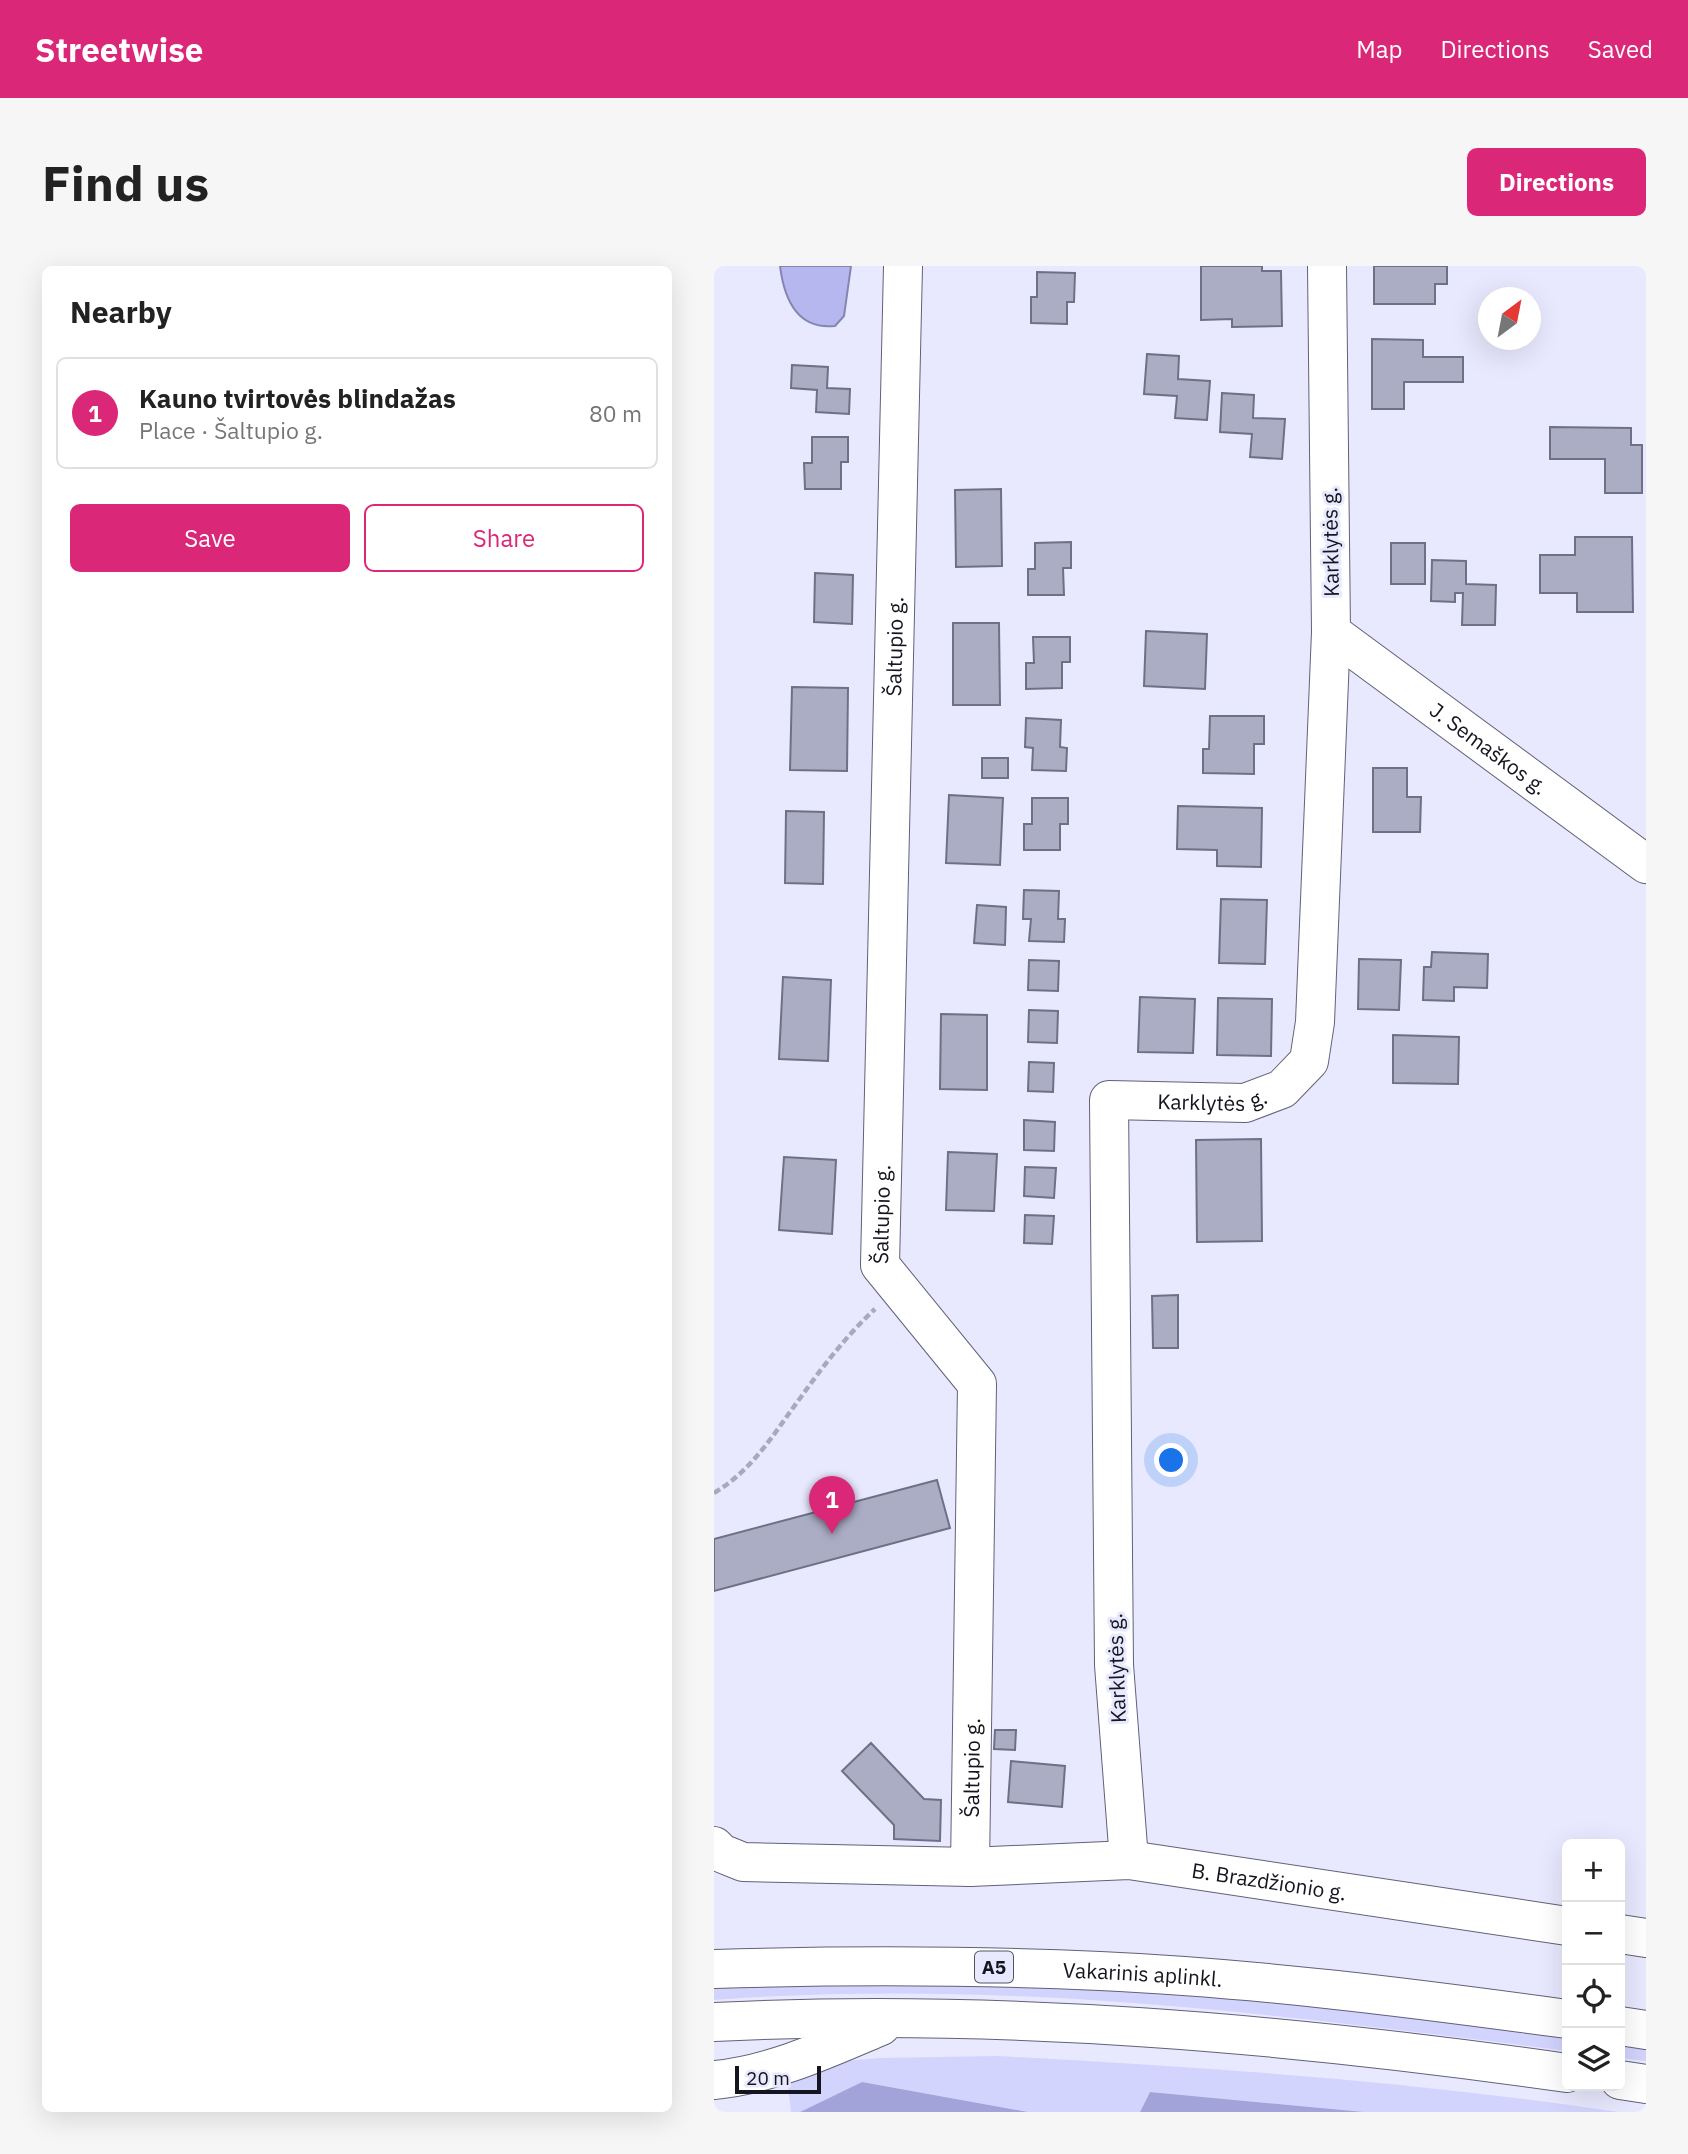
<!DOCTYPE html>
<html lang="en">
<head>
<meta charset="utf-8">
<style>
	body { margin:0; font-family:"IBM Plex Sans",sans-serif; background:#f6f6f6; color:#222 }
	.controls { position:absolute; right:21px; bottom:21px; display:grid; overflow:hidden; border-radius:10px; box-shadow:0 7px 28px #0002 }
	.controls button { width:63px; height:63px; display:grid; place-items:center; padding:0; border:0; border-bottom:2px solid #e0e0e0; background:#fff; color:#222; font:35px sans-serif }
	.compass { position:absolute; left:764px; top:21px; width:63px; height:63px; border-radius:50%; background:#fff; box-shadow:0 7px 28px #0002; rotate:32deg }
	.scale { position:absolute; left:21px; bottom:18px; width:86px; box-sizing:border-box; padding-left:7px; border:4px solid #14151e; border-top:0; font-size:19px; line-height:24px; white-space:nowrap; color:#14151e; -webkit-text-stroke:5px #e8e9fe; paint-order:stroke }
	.you { position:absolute; left:458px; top:1195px; width:24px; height:24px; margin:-18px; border:5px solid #fff; border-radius:50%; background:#1a73e8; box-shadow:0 0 0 10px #1a73e833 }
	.badge { display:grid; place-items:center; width:46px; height:46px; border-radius:50%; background:#db2777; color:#fff; font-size:23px; font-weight:700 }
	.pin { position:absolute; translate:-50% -58px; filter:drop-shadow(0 2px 4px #0008) }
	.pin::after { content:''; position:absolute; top:37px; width:24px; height:21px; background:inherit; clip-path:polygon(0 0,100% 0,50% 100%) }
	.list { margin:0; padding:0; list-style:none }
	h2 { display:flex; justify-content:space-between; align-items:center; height:91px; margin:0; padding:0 28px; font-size:30px }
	h2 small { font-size:23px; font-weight:400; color:#767676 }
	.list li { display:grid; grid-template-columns:46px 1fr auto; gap:21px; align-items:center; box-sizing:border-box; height:112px; margin:0 14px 14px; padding:0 14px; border:2px solid #e0e0e0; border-radius:10px }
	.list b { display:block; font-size:26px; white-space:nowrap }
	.list p { margin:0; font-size:23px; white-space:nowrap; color:#767676 }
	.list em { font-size:23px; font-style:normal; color:#767676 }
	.actions { display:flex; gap:14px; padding:21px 28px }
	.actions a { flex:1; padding:16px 0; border:2px solid #db2777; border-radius:10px; text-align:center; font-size:24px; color:#db2777 }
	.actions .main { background:#db2777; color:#fff }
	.icon { flex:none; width:38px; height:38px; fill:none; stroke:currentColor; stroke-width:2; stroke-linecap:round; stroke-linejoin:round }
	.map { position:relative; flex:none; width:932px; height:1846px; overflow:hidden; border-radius:10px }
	header { display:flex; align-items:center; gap:42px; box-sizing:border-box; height:98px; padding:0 35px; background:#db2777; color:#fff }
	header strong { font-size:33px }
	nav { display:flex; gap:38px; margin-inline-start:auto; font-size:24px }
	.intro { display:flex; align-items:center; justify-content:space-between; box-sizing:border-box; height:168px; padding:0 42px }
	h1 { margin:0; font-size:49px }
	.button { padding:18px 32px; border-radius:10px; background:#db2777; color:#fff; font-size:24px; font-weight:700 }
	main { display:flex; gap:42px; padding:0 42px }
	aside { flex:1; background:#fff; border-radius:10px; box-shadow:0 7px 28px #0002 }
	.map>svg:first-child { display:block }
</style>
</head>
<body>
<header>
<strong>Streetwise</strong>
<nav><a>Map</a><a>Directions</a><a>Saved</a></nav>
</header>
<div class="intro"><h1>Find us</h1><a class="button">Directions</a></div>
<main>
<aside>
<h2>Nearby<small></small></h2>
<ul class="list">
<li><span class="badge">1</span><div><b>Kauno tvirtovės blindažas</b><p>Place · Šaltupio g.</p></div><em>80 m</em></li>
</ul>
<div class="actions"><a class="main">Save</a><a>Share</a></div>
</aside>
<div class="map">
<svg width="932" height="1846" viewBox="0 0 932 1846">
	<rect width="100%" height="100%" fill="#e8e9fe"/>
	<!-- green -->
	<path fill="#d2d4fd" d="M283,1717L563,1732L853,1768V1785C571,1749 285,1712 0,1734V1721Z
		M906,1775L932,1778V1795L906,1792Z
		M282,1790C490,1801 698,1815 905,1846H650L436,1826L426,1846H314L148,1816L86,1846H77L73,1812L96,1798L165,1792Z"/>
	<!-- forest -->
	<path fill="#a2a3d9" d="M148,1816L314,1846H86Z
		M436,1826L650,1846H426Z"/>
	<!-- water -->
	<path fill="#b6b7ef" stroke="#8586b0" stroke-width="2" d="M66,0H137L130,50L121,60C83,64 70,32 66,0Z"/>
	<!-- building -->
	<path fill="#abadc5" stroke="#6f7087" stroke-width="2" d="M487,0H548V5H567L568,60L518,61V53L487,54Z
		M660,0H733V18H721V38H660Z
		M323,6L361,7L360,36H353V58L317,57V31H323Z
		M658,73L709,74V91H749V116H690V143H658Z
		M433,88L465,90L464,113L496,115L493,154L461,152L463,130L430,128Z
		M78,99L114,101L113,122L136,123L135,148L102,146L103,124L77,122Z
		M508,127L540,129L539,152L571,153L568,193L536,191L538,168L506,166Z
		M836,161L917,162V179H928V227H891V193H836Z
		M98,171H134V196H127V223H91L90,197H98Z
		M287,223L288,300L242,301L241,224Z
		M861,271H918L919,346H863V327H826V289H861Z
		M357,276V302H349L350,329H314V303H321V277Z
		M677,277H711V318H677Z
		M718,294L752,295V318L782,319L781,359H748L749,327H741V336L717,335Z
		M101,307L139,309L138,358L100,356Z
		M239,357H285L286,439H239Z
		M432,365L493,368L491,423L430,420Z
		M319,371H356V396H348V422L312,423V397H320Z
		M78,421L134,422L133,505L76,504Z
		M496,450H550V478H540V508L489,507V483H495Z
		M312,452L347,454L346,481L353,482L352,505L318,504L319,482L311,481Z
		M268,492H294V512H268Z
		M659,502H693V531H707L706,566H659Z
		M235,529L289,532L286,599L232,597Z
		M318,532H354V558H346V584H310V558H318Z
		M464,540L548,542L547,601L503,600V584L463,583Z
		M72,545L110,546L109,618L71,617Z
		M310,624L345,625L344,653H351L350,676L315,675L317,653H309Z
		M507,633L553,634L551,698L505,697Z
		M263,639L292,641L291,679L260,677Z
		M718,686L774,688L773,722L740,721V735L709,734L710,701H717Z
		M645,693L687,694L685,744L644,743Z
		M315,694L345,695L344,725L314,724Z
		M69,711L117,714L114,795L65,793Z
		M426,731L481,733L479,787L424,786Z
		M504,732L558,733L557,790L503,789Z
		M315,744L344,745L343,777L314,776Z
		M227,748L273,749V824L226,823Z
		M679,769L745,771L744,818L679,817Z
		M315,796L340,797L339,826L314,825Z
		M310,854L341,856L340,885L310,884Z
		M547,873L548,975L483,976L482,874Z
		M234,886L283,888L280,945L232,944Z
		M70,891L122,894L118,968L65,964Z
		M311,901L342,902L340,932L310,930Z
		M311,949L340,950L338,978L310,977Z
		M464,1029V1082H439L438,1030Z
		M223,1214L236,1262L0,1325V1273Z
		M281,1464H302L301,1484L280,1483Z
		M157,1477L210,1533L227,1534L226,1575L180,1573V1559L128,1505Z
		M297,1495L351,1500L348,1541L294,1536Z"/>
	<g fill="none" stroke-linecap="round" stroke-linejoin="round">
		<defs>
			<g id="minor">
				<path id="s1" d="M617,366L932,598"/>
				<path id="s2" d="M0,1580L7,1587L29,1596L256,1601L263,1118L166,999L189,0"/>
				<path id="s3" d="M415,1594L400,1399L395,834L531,837L568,823L595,795L601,756L617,366L613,0"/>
				<path id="s4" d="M256,1601L415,1594L853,1660"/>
				<path d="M906,1668L932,1672"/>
			</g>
			<g id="highway">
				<path id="s5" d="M0,1703C129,1699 257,1699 386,1705C542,1712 698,1732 853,1753"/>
				<path d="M0,1756C284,1742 572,1767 853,1807"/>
				<path d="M906,1760L932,1764"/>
				<path d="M0,1814C57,1809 115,1782 167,1760"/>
				<path d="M906,1814L932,1818"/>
			</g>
		</defs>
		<!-- minor casing -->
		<use href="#minor" stroke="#616178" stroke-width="40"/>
		<!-- highway casing -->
		<use href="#highway" stroke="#616178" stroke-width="40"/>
		<!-- path -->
		<path stroke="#a8a9ba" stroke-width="4.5" stroke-dasharray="7 3.5" stroke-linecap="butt" d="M0,1227C40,1203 60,1167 87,1131C109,1100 133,1069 161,1043"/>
		<!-- minor -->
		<use href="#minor" stroke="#fff" stroke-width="38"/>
		<!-- highway -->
		<use href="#highway" stroke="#fff" stroke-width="38"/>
	</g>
	<g text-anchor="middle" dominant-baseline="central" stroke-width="6" stroke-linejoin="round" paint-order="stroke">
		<!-- shield labels -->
		<rect fill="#e8e9fe" stroke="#545561" stroke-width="2" x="261" y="1685.5" width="38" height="31" rx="5"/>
		<g font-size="19" font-weight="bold" fill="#14151e">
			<text x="280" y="1701">A5</text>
		</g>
		<!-- street labels -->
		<g font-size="21" fill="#14151e" stroke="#e8e9fe">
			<text transform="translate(616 276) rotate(-91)">Karklytės g.</text>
			<text stroke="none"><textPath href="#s2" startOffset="1516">Šaltupio g.</textPath></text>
			<text stroke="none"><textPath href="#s1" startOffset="196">J. Semaškos g.</textPath></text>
			<text stroke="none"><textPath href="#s3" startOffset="864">Karklytės g.</textPath></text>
			<text stroke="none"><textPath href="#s2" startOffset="948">Šaltupio g.</textPath></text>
			<text transform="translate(402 1402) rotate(-92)">Karklytės g.</text>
			<text stroke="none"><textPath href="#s2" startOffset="360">Šaltupio g.</textPath></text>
			<text stroke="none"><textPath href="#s4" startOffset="301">B. Brazdžionio g.</textPath></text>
			<text stroke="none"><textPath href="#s5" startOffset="429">Vakarinis aplinkl.</textPath></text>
		</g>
	</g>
</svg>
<div class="controls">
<button>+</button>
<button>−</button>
<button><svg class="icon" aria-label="locate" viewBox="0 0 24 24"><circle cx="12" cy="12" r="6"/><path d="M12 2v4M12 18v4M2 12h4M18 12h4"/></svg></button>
<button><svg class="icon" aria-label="layers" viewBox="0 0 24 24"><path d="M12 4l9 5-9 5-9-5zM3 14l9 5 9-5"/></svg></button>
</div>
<svg class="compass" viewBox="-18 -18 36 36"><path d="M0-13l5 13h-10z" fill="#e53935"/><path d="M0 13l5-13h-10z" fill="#767676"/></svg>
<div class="scale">20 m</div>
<div class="you"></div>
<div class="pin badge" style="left:118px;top:1268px">1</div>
</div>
</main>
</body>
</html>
